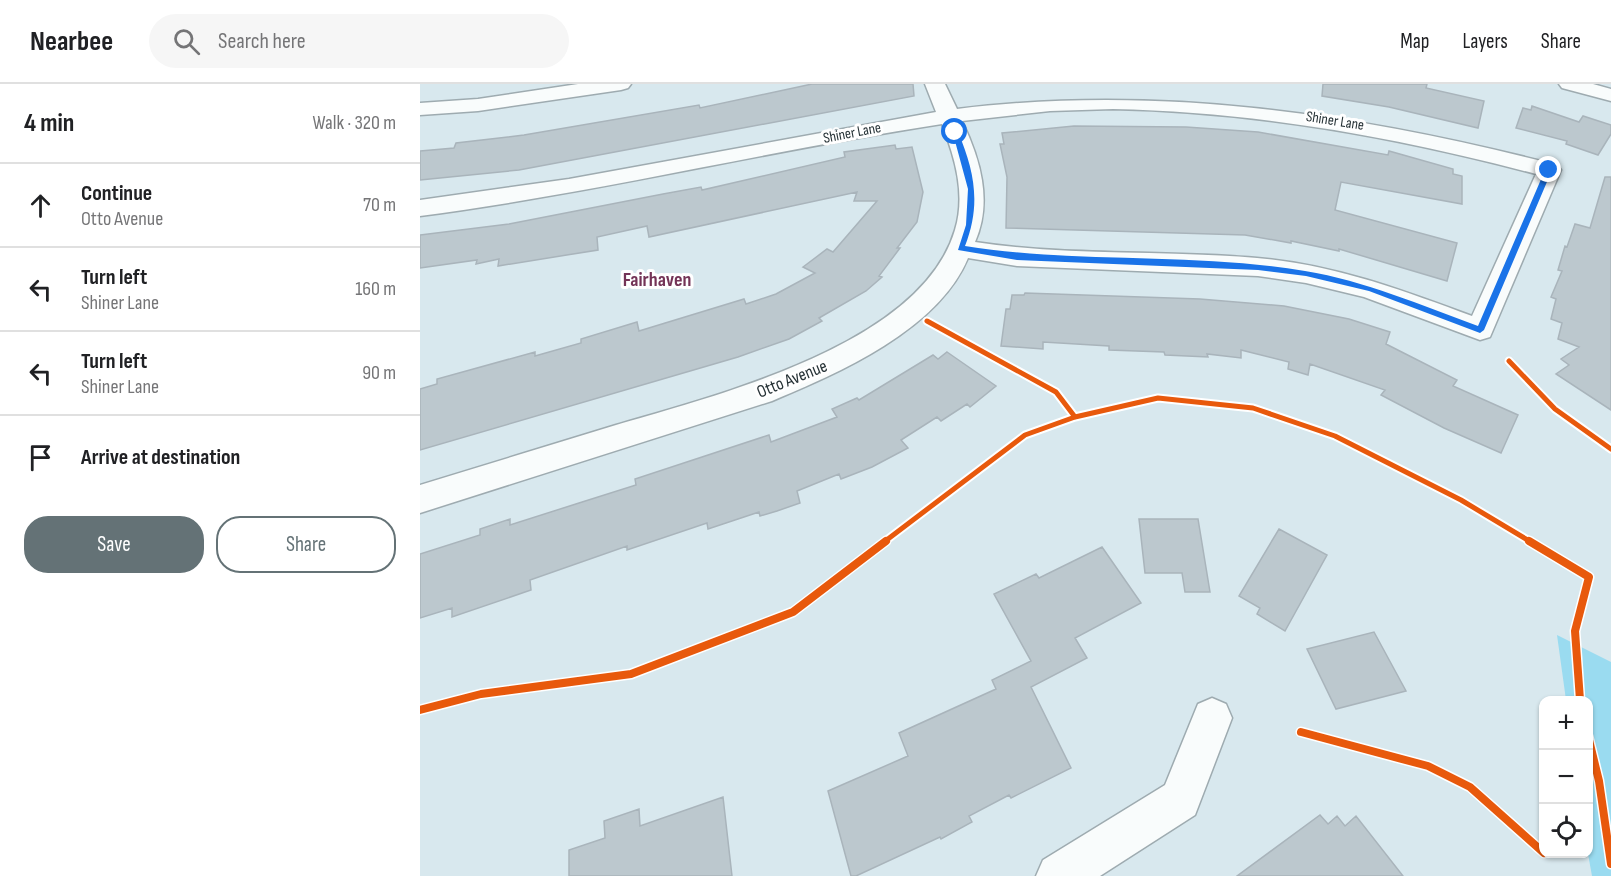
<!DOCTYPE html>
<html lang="en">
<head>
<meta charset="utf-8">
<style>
	body { margin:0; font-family:"Sofia Sans Condensed",sans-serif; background:#f6f6f6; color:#202124 }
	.controls { position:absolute; right:18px; bottom:18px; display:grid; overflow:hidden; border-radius:12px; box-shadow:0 2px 4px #0004 }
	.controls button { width:54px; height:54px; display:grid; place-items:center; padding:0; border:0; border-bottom:2px solid #e0e0e0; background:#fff; color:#202124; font:30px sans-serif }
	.stop { position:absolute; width:18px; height:18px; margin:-14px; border:4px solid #1a73e8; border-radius:50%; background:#fff }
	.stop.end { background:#1a73e8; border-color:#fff; box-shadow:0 2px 6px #0008 }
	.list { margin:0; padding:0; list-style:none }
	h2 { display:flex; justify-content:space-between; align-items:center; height:78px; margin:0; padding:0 24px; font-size:26px }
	h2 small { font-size:20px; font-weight:400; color:#757577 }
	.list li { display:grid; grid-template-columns:39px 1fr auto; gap:18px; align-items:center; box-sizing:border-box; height:84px; padding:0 24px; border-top:2px solid #e0e0e0 }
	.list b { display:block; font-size:22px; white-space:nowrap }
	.list p { margin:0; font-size:20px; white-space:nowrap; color:#757577 }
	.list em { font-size:20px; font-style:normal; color:#757577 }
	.actions { display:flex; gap:12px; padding:18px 24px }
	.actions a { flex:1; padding:14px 0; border:2px solid #647276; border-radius:24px; text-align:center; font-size:21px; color:#647276 }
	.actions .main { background:#647276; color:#fff }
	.icon { flex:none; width:33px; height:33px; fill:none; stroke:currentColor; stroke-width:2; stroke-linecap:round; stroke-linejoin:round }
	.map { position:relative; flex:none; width:1191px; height:792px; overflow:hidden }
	header { display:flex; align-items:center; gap:36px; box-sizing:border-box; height:84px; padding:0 30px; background:#fff; border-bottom:2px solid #e0e0e0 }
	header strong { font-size:28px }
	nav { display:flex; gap:33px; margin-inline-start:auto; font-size:21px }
	.search { width:420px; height:54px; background:#f6f6f6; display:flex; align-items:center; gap:15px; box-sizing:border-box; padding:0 21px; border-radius:33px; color:#757577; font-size:22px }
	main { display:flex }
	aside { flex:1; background:#fff }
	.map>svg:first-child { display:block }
</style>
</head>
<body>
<header>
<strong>Nearbee</strong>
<div class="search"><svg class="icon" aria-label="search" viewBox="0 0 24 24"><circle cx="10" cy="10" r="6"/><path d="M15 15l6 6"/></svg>Search here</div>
<nav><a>Map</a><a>Layers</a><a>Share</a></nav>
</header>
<main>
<aside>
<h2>4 min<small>Walk · 320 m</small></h2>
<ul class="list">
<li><svg class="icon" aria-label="ahead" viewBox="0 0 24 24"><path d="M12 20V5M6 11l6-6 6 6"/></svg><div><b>Continue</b><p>Otto Avenue</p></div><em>70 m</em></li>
<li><svg class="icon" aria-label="left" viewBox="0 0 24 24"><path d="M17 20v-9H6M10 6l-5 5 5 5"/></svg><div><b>Turn left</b><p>Shiner Lane</p></div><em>160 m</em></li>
<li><svg class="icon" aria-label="left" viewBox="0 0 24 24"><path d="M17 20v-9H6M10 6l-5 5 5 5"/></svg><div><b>Turn left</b><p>Shiner Lane</p></div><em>90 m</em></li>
<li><svg class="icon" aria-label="arrive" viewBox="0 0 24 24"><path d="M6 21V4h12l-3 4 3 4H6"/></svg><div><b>Arrive at destination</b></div></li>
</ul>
<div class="actions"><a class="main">Save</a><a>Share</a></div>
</aside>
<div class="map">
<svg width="1191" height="792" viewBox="0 0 1191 792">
	<rect width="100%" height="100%" fill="#d8e8ee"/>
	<!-- green -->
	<path fill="#9adbf0" d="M1137,551L1191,578V792H1172L1168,770V616H1146Z"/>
	<!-- building -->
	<path fill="#bcc8ce" stroke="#a9b4bb" stroke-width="1.5" d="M392,0H493L494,12L99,86L0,96V67L34,64L36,59L104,51L279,21L280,24Z
		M903,0H1007L1006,4L1064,17L1058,44L969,23L902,12Z
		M1112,22L1159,38L1163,32L1191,41V50L1178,71L1146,60L1147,57L1096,44L1103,24L1111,26Z
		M654,42L766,43L838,48L968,71L969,67L1033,85V90L1042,92V120L921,98L915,126L1037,159L1027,197L919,165V167L871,157V159L825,151L586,144L587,93L580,60H584L582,49Z
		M475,61L476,65L492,63L503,108L497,138L477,164H480L459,192L462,193L446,207L399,234L402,237L369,255L318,273L0,366V305L17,300V295L115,268V272L161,259V255L217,238L219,247L324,215L326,220L356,210L395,189L383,183L407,165L413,168L457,117H434L437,108L229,153L227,142L177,153L178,166L78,182L79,175L56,180L57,176L0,184V151L89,140L243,110L281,103L282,106L425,73L424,68Z
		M1185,93H1191V326L1136,290L1149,281L1141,275L1159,263L1138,255L1142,239L1131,235L1136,215L1131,213L1142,187L1138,186L1145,162L1147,163L1155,140L1170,144Z
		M605,209L780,215L864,222L929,235L970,248L966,260L1037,296L1033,302L1098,331L1081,369L1024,344L961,311L965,306L890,280L888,291L868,285L869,278L821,266V274L787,270L788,273L745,271L744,268L689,266V262L623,258V265L581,262L586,225H590L592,211H604Z
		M527,268L576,302L550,323L547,320L521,337L517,333L481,356L488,364L452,383L421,395L419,390L377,407L380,419L357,427L340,432L339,428L288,445L287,439L207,466V462L110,496L111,506L32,533V524L0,534V470L60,451V445L90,435V441L159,419L216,401L215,395L349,351L351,358L417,333L412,325L437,314L439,316L513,271L518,275Z
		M719,435H778L790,508H765L762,489H725Z
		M859,445L907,471L865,547L837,530L840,524L819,512Z
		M682,463L721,519L655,554L667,574L611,603L651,684L591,714L589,711L549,732L552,738L521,755L520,753L436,792H431L408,707L488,672L479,649L576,605L572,596L611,577L574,510L616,490L619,494Z
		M954,548L986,607L916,625L887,565Z
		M303,713L312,792H149V766L185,754L184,737L219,725L220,742Z
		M900,731L908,740L917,732L925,742L936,732L983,792H817Z"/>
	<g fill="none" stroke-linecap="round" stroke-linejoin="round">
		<defs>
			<path id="minor" d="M158,0H211L208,4L201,6L58,27L0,31V19L58,15Z
				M505,0H525L537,25C740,0 940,30 1137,81L1141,86L1070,253L1060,256L944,213L886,199L838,192L597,182L548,174C518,246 419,289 352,317L0,429V401C65,381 131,361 196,341C297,311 501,261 535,146C546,110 535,74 522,40C347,67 175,109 0,132V116L149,95L516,28ZM693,25C838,28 976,53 1116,90L1052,232C982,206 912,180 837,174C743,166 648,172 555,158C573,117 560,75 542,37L630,27Z
				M1139,0H1173L1191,5V17L1142,4Z
				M792,614L806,620L812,634L775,731L680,792H616L623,776L745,701L778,620Z"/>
		</defs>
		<!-- minor casing -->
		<use href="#minor" stroke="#9eabb0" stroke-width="3"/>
		<!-- minor -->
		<use href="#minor" fill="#f9fcfc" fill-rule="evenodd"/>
		<defs>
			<path id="cycleway-far1" d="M507,237L636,308L655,333
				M1089,277L1135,325L1191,365
				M464,458L605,351L655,333L738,314L833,324L915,352L1041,416L1111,458"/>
			<path id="cycleway" d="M1109,457L1169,493L1155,547L1160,616
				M0,626L61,610L211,590L373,528L466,457
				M881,648L1008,682L1050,703L1124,769
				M1168,652L1179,697L1191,780"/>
		</defs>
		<!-- cycleway-far1 casing -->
		<use href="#cycleway-far1" stroke="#fff" stroke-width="9"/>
		<!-- cycleway casing -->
		<use href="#cycleway" stroke="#fff" stroke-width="11"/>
		<!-- cycleway-far1 -->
		<use href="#cycleway-far1" stroke="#e8590c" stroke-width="5"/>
		<!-- cycleway -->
		<use href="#cycleway" stroke="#e8590c" stroke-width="8"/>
	</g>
	<!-- route -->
	<path fill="#1a73e8" d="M532,46L538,48C555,88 561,121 545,162C657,180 773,168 885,187C945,197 1001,221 1058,242L1125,86H1132L1064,246L1060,249L949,207L886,192L838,186L597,176L538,166L546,141L548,105Z"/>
	<g text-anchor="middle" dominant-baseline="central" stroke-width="6" stroke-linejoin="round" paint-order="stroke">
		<!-- far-street labels -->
		<g font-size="15" fill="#263236" stroke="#fff">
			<text transform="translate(915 37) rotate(9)">Shiner Lane</text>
			<text transform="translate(432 49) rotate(-11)">Shiner Lane</text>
		</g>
		<!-- street labels -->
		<g font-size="18" fill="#263236" stroke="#fff">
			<text transform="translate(372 295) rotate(-22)">Otto Avenue</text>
		</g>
		<!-- neighbourhood labels -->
		<g font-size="20" font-weight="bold" fill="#743457" stroke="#fff">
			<text x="237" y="196">Fairhaven</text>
		</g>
	</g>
</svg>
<div class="controls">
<button>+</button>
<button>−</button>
<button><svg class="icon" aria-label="locate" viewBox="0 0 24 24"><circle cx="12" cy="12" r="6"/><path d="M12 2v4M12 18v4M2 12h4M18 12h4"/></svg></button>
</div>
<div class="stop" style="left:535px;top:48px"></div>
<div class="stop end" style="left:1129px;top:86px"></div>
</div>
</main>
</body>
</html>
